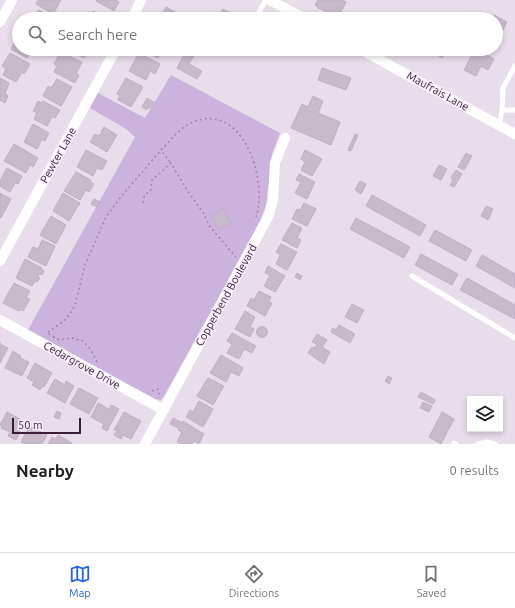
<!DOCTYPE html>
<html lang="en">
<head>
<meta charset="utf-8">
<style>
	body { margin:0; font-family:Ubuntu,sans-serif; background:#f2f2f2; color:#202124 }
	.controls { position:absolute; right:12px; bottom:12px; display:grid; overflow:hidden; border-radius:0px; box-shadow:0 2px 6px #0003 }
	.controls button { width:36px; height:36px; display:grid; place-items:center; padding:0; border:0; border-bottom:1px solid #e0e0e0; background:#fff; color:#202124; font:20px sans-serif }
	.scale { position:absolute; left:12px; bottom:10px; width:69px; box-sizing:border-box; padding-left:4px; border:2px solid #3a1d39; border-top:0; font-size:11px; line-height:14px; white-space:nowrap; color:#3a1d39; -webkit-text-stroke:3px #f5edf7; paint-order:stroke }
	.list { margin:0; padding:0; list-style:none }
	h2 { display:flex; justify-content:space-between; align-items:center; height:52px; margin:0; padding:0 16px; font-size:17px }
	h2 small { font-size:13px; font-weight:400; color:#757577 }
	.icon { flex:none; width:22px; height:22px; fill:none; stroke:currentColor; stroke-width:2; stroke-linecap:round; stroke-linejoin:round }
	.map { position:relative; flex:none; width:515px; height:444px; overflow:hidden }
	.search { position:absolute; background:#fff; box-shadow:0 2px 6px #0003; left:12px; right:12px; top:12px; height:44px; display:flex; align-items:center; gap:10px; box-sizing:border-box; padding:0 14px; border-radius:22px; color:#757577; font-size:15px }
	.sheet { height:108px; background:#fff }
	nav { display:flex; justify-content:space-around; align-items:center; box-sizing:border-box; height:56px; border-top:1px solid #e0e0e0; background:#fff; font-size:11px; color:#757577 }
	nav a { display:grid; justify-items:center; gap:2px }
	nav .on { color:#2563eb }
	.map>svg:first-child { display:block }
</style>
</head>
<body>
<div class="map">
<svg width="515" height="444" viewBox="0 0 515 444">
	<rect width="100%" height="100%" fill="#e8ddea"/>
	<!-- green -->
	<path fill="#cbb3dd" d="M171,75L280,133L272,154L266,205L258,227L164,396L161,400L155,399L28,330L135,137L126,129L90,108L98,93L145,118Z"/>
	<!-- building -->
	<path fill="#c8b9cb" stroke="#c1afc4" d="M38,0H61L53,14L36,4Z
		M97,0H115L119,2L114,11L96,1Z
		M318,0H342L346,2L338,18L334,16V17L329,14V13L318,8V7L315,5Z
		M166,7L182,16L180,19H159L160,17L162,18L163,17L161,16Z
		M223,9L229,12L227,16L231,19H217Z
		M39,10L52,18L51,19H34Z
		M93,11L109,19H84L88,12L92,14Z
		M494,15L507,22L503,30L496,27V19H492Z
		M19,34V49H32L27,58L11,49Z
		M76,49H94L90,56L86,54L84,58L74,53Z
		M141,49H163L158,58Z
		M187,49H198L189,64L202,71L197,79L177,68Z
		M426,49H448L442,58Z
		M475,49L494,59L488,70L481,66L476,76L464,70Z
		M60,52L82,62L76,74L79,75L75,83L54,72L57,66L54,64Z
		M10,53L30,64L24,74L22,72L16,82L3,75L6,69L2,66Z
		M139,53L160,64L155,74L150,71L146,80L129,71Z
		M322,68L351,78L346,90L318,80Z
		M0,78L9,83L5,94L8,96L5,103L0,100Z
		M126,78L143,87L131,107L118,100L120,95L117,94Z
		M57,79L72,87L61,106L43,96L48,86L51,88Z
		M313,96L323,101L318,113L340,122L331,145L291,128L302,104L308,107Z
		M147,98L154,102L150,108L148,107L147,110L142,107Z
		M38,101L42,103L43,101L60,110L55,118L52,117L47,126L34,119L37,113L33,111Z
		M33,124L49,133L45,141L42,139L37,149L24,142Z
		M104,127L117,135L107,152L90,142L95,134L99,136Z
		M355,134L358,135L351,151L348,150Z
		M14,144L38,158L33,167L30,165L26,173L4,161Z
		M86,150L107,161L102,170L97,168L93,176L77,167Z
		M305,150L322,159L312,176L301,170L305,162L301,159Z
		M466,153L472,156L464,170L458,167Z
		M439,165L447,169L441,180L433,176Z
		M7,168L22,176L18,184L15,183L10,192L0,186V181Z
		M456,170L462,174L454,187L450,185L453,180L451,178Z
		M76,172L91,180L90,182L94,184L89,192L86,190L80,200L64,191Z
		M299,174L315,182L307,199L295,193L301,182L296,180Z
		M360,181L366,184L361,194L355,190Z
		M0,193L11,199L1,218L0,217Z
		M63,193L80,203L69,221L53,211Z
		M372,195L426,225L420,236L366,206Z
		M94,199L100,202L97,207L91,204Z
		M304,203L316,209L307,226L292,219L297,209L300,210Z
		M486,206L493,209L488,220L481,216Z
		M223,209L231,223L219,230L211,216Z
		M51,216L66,225L56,244L40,235Z
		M356,218L410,247L404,258L350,229Z
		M292,223L302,228L297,238L301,240L297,248L282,240Z
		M435,230L472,250L466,261L429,241Z
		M42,240L55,246L46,266L28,257L33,247L38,249Z
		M281,244L297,252L287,270L276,264L280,255L276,252Z
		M421,254L458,274L452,285L415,265Z
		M482,255L515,274V288L476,266Z
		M25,259L42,268L41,270L44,271L42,275L39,274L38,277L40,278L37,282L35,281L32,286L16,278Z
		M268,266L285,276L275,292L264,286L270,275L265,273Z
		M297,273L302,276L300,280L295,277Z
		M467,278L515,305V319L460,290Z
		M14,283L30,291L26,298L30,299L23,311L20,309L19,311L3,303Z
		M259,291L271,297L269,302L272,303L265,316L247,306L251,298L254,300Z
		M352,304L364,310L357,323L345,317Z
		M245,311L255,317L250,327L254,329L250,337L235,329Z
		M339,325L355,334L350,343L331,332L333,328L336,330Z
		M256.5 332a5.5 5.5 0 1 1 11 0a5.5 5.5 0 1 1-11 0Z
		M232,333L256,346L252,353L244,349L239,359L227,353L232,344L227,341Z
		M317,334L327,340L322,347L330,352L324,364L308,353L312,347L314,348L317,344L312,342Z
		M0,342V344L8,348L0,363Z
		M13,351L21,356L20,358L29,362L22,376L5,368Z
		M221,355L243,368L239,376L231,372L226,382L210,373Z
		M35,363L52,373L44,387L43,386L40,390L32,385L34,382L27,378Z
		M388,376L392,378L389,384L385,381Z
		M208,378L224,386L213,405L197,396Z
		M55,379L65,385L66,381L74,386L65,403L47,393Z
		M79,388L98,398L89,414L70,404Z
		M421,392L435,400L433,404L418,397Z
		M199,401L213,409L203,427L186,417L190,410L193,412Z
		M423,402L432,406L429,412L420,408Z
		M98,403L109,409L111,405L119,409L107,431L102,428L104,424L91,417Z
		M57,411L61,413L59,419L54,417Z
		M7,412L25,422L16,440L8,436L10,432L1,428L2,426L0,425Z
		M124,412L141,421L131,439L123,435L121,439L114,435L117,431L114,430Z
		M442,412L454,419L441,444L429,437Z
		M173,418L181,422L178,428L170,424Z
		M183,421L204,434L199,444L194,441L192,444H181L177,442L182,432L178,430Z
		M29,426L47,435L42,444H32L30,443L29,444H26L21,442Z
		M58,435L72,443L71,444H48L52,437L55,439Z"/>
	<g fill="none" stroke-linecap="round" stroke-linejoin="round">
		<!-- path -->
		<path stroke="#af7ab0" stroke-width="1.5" stroke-dasharray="2 3" stroke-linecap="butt" d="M170,162L161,150C174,137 184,121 205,119C248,114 267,185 256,217
			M143,203C143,196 146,194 151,190L152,180L171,163L185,187L204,214L210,227L236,257
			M97,362L91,350L83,341L72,338L59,340L47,333L64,321L70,314L75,305L85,265L106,217L120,198L161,150
			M152,391L158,389L159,394L158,396"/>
		<!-- service -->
		<path stroke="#fff" stroke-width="5" d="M255,19L266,0
			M502,110H515
			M499,125L502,110L503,88L515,66
			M412,276L515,338
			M454,443L456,444
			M478,444L487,442L495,444"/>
		<!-- minor -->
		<path stroke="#fff" stroke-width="10" d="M270,0L305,19
			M132,19L141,0
			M0,22L12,0
			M360,49L515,134
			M0,261L116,49
			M0,320L164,410
			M145,444L269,215L273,200L275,163L285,138"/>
	</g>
	<g text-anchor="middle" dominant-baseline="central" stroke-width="3" stroke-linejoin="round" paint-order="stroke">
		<!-- street labels -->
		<g font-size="11" fill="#3a1d39" stroke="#f5edf7">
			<text transform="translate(438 91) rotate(29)">Maufrais Lane</text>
			<text transform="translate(58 155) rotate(-61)">Pewter Lane</text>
			<text transform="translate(226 295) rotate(-61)">Copperbend Boulevard</text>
			<text transform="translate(82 365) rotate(29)">Cedargrove Drive</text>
		</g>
	</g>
</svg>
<div class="controls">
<button><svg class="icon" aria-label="layers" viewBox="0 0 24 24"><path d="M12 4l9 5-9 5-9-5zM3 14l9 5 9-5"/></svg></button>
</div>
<div class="scale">50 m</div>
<div class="search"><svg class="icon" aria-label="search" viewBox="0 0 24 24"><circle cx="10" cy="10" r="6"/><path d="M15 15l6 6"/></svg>Search here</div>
</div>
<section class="sheet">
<h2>Nearby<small>0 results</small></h2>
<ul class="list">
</ul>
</section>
<nav>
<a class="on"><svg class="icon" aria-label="map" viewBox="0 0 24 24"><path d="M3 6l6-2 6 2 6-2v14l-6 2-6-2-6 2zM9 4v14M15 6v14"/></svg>Map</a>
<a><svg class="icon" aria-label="directions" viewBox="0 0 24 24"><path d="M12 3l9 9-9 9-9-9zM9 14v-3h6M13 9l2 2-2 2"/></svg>Directions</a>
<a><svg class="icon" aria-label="saved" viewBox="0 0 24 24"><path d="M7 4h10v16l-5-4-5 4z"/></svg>Saved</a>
</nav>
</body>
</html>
